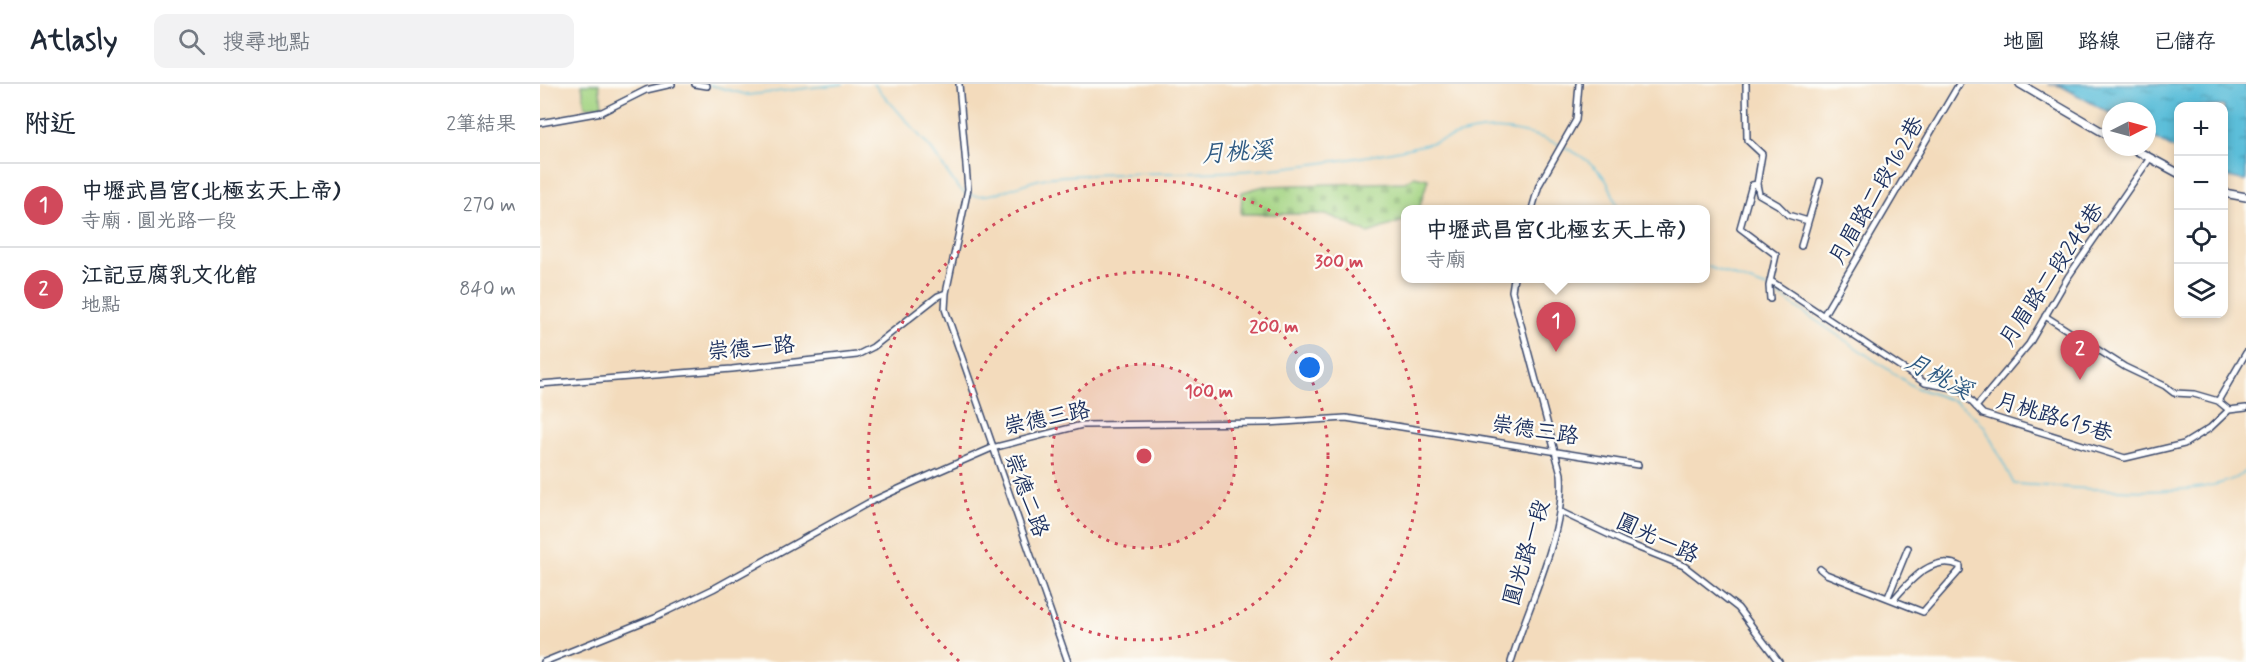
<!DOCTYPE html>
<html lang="zh-TW">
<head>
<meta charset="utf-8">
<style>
	body { margin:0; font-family:Mynerve,"LXGW WenKai TC",sans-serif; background:#f2f2f3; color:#1f2937 }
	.controls { position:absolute; right:18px; top:18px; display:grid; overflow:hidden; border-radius:12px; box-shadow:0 3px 9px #0003 }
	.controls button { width:54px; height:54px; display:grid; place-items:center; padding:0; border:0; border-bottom:2px solid #e0e1e3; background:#fff; color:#1f2937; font:30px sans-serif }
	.compass { position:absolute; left:1562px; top:18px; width:54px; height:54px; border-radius:50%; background:#fff; box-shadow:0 3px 9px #0003; rotate:84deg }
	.you { position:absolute; left:770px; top:284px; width:21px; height:21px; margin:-15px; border:4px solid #fff; border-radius:50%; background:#1a73e8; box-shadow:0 0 0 9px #1a73e833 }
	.badge { display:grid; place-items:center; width:39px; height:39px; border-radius:50%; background:#d1495b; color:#fff; font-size:20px; font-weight:700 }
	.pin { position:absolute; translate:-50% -50px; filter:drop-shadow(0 2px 3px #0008) }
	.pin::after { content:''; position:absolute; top:32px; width:21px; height:18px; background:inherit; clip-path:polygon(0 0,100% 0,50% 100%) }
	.popup { position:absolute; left:861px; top:121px; width:309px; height:78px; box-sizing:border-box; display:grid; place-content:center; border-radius:12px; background:#fff; filter:drop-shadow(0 2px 4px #0005); font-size:20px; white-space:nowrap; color:#747a83 }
	.popup b { font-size:22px; color:#1f2937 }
	.popup::after { content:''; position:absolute; left:50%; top:100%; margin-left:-12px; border:12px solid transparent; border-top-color:#fff }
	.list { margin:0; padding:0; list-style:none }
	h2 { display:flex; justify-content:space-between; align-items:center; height:78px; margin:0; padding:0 24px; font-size:26px }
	h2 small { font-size:20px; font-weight:400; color:#747a83 }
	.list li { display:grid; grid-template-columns:39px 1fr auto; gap:18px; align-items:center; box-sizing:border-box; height:84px; padding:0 24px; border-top:2px solid #e0e1e3 }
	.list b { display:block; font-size:22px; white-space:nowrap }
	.list p { margin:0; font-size:20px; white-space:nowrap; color:#747a83 }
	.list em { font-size:20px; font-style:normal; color:#747a83 }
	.icon { flex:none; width:33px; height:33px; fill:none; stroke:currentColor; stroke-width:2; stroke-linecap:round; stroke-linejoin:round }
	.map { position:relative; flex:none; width:1706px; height:578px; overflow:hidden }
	header { display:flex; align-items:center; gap:36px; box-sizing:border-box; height:84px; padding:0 30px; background:#fff; border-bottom:2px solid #e0e1e3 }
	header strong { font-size:28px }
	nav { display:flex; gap:33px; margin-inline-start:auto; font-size:21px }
	.search { width:420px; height:54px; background:#f2f2f3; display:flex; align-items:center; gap:15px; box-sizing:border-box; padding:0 21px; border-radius:12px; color:#747a83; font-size:22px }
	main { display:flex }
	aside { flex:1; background:#fff }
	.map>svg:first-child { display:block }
</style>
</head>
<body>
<header>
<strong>Atlasly</strong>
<div class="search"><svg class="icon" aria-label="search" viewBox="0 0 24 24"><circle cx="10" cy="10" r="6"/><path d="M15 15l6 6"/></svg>搜尋地點</div>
<nav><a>地圖</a><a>路線</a><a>已儲存</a></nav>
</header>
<main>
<aside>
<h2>附近<small>2筆結果</small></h2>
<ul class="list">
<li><span class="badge">1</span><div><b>中壢武昌宮(北極玄天上帝)</b><p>寺廟 · 圓光路一段</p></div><em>270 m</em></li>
<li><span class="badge">2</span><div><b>江記豆腐乳文化館</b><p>地點</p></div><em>840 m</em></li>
</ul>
</aside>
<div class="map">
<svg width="1706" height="578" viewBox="0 0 1706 578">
	<defs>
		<pattern id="cemetery-stones" width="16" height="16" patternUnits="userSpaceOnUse" patternTransform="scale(1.5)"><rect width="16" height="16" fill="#a4d483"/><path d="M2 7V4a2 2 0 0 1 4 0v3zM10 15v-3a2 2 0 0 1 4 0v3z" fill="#8db674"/></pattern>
		<pattern id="water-ripples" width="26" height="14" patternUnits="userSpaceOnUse" patternTransform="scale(1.5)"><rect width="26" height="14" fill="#5bbed9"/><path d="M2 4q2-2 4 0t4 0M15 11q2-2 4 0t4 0" fill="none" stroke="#4a9bb3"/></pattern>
	</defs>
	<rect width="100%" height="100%" fill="#fdfcf7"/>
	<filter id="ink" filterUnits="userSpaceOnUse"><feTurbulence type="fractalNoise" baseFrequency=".0167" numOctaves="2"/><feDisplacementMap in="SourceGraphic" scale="12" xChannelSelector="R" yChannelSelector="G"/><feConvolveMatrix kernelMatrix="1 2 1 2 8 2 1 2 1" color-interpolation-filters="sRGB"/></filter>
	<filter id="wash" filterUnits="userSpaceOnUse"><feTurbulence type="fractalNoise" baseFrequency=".008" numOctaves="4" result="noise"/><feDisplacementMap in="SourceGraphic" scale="24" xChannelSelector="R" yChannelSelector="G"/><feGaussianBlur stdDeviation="1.35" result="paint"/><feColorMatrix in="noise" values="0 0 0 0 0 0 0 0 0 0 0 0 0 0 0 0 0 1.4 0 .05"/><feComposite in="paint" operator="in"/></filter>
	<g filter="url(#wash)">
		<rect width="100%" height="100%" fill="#f3dbbc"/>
		<!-- cemetery -->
		<path fill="url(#cemetery-stones)" stroke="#608270" stroke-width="1.5" d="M874,92L888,95L879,125H866V136L828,149L791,132L778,130H701L702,108L724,102L865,98Z"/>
		<!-- pitch -->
		<path fill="#a4d483" stroke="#608270" stroke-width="1.5" d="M42,0H59L62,21L45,23Z"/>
		<!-- water -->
		<path fill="url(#water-ripples)" stroke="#3b769c" stroke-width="1.5" d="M1508,0H1706V97L1684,92V22H1638V67L1607,50V27H1571V30L1521,2Z"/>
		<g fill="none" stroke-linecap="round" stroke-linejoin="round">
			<!-- stream -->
			<path stroke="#5bbed9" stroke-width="1.5" d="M334,0L392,66L418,104L425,109
				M170,1L208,11L303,0
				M429,111C458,116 484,95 513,93C588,87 665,92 740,84C785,79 830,73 874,63C908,56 930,42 967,46C997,49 1036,64 1058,86C1069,97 1073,111 1078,125
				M1166,182L1227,204
				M1231,206L1374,303L1414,317L1426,325L1444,342L1474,400C1526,402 1669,420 1706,387"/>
		</g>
	</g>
	<g filter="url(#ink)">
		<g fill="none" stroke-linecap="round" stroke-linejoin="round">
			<defs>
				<path id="minor" d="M155,0L167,2
					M419,0L428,105L406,209L405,225L528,578
					M1206,0L1207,56L1222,70L1217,100L1212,101L1200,144L1236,171L1229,202L1230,215
					M0,39L62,28L106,6L132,0
					M1217,100L1219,110L1238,121L1248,131L1268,137
					M992,125L999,101L1036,36L1039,0
					M1261,162L1280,97
					M1231,197L1385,299L1419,305L1443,330L1585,374L1644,360L1670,344L1689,326L1706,324
					M1283,232L1419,0
					M1505,232L1585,283L1625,302L1634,309L1654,310L1678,317
					M0,300L192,285L317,271L333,263L398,212L406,209
					M1436,323L1489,260L1528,193L1610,74
					M1689,326L1678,317L1706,269
					M1021,428L1084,458L1144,482L1198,524L1239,578
					M1280,485L1286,490L1383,528L1420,486V482C1393,469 1370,497 1354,515
					M1348,513L1368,464
					M4,578L115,533L173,505L328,419L374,398L452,364L542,341L727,339L806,334L1098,381
					M971,578C988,520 1026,450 1021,390L972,207L974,194"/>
				<path id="tertiary" d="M1480,0L1571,53
					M1590,63L1638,89
					M1684,109L1706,113"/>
			</defs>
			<!-- minor casing -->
			<use href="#minor" stroke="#3b496c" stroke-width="8"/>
			<!-- tertiary casing -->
			<use href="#tertiary" stroke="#3b496c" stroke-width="10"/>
			<!-- minor -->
			<use href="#minor" stroke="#fff" stroke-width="5"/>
			<!-- tertiary -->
			<use href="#tertiary" stroke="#fff" stroke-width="7"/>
		</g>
	</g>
	<!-- distance rings -->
	<circle cx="604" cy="372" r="92" fill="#d1495b" fill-opacity=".12"/>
	<g fill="none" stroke="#d1495b" stroke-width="3" stroke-dasharray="3 6">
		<circle cx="604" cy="372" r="92"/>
		<circle cx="604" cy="372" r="184"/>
		<path d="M419 577A276 276 0 1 1 789 577"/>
	</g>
	<g text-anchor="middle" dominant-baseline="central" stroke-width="4.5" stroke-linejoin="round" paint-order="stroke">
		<!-- street labels -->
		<g font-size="22" fill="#1b2f5e" stroke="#fdfcf7">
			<text transform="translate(1337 107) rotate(-60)">月眉路二段162巷</text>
			<text transform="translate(1512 191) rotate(-56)">月眉路二段248巷</text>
			<text transform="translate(211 265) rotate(-5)">崇德一路</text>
			<text transform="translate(1514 334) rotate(17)">月桃路615巷</text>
			<text transform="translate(507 335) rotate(-12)">崇德三路</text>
			<text transform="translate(995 347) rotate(9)">崇德三路</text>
			<text transform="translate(486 411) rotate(70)">崇德二路</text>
			<text transform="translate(1117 455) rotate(25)">圓光一路</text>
			<text transform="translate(987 469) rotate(-73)">圓光路一段</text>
		</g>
		<!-- water labels -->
		<g font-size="24" font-style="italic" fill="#2e5a83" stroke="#fdfcf7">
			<text transform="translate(697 69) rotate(-3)">月桃溪</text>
			<text transform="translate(1398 293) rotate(28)">月桃溪</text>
		</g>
	</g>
	<circle cx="604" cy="372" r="9" fill="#d1495b" stroke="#fdfcf7" stroke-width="3"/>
	<g font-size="18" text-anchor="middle" font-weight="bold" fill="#d1495b" stroke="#fdfcf7" stroke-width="4.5" stroke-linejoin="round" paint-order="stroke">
		<text x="799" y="183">300 m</text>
		<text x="734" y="248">200 m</text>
		<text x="669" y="313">100 m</text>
	</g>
</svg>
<div class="controls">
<button>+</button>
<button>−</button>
<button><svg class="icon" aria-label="locate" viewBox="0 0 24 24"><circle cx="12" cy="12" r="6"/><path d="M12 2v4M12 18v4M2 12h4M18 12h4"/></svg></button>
<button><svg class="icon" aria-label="layers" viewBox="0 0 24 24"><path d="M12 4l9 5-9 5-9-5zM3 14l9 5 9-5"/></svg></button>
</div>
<svg class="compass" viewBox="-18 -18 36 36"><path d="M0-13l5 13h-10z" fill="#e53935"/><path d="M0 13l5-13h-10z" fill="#747a83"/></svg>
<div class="you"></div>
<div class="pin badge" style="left:1016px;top:268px">1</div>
<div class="popup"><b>中壢武昌宮(北極玄天上帝)</b>寺廟</div>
<div class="pin badge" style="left:1540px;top:296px">2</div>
</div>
</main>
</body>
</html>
